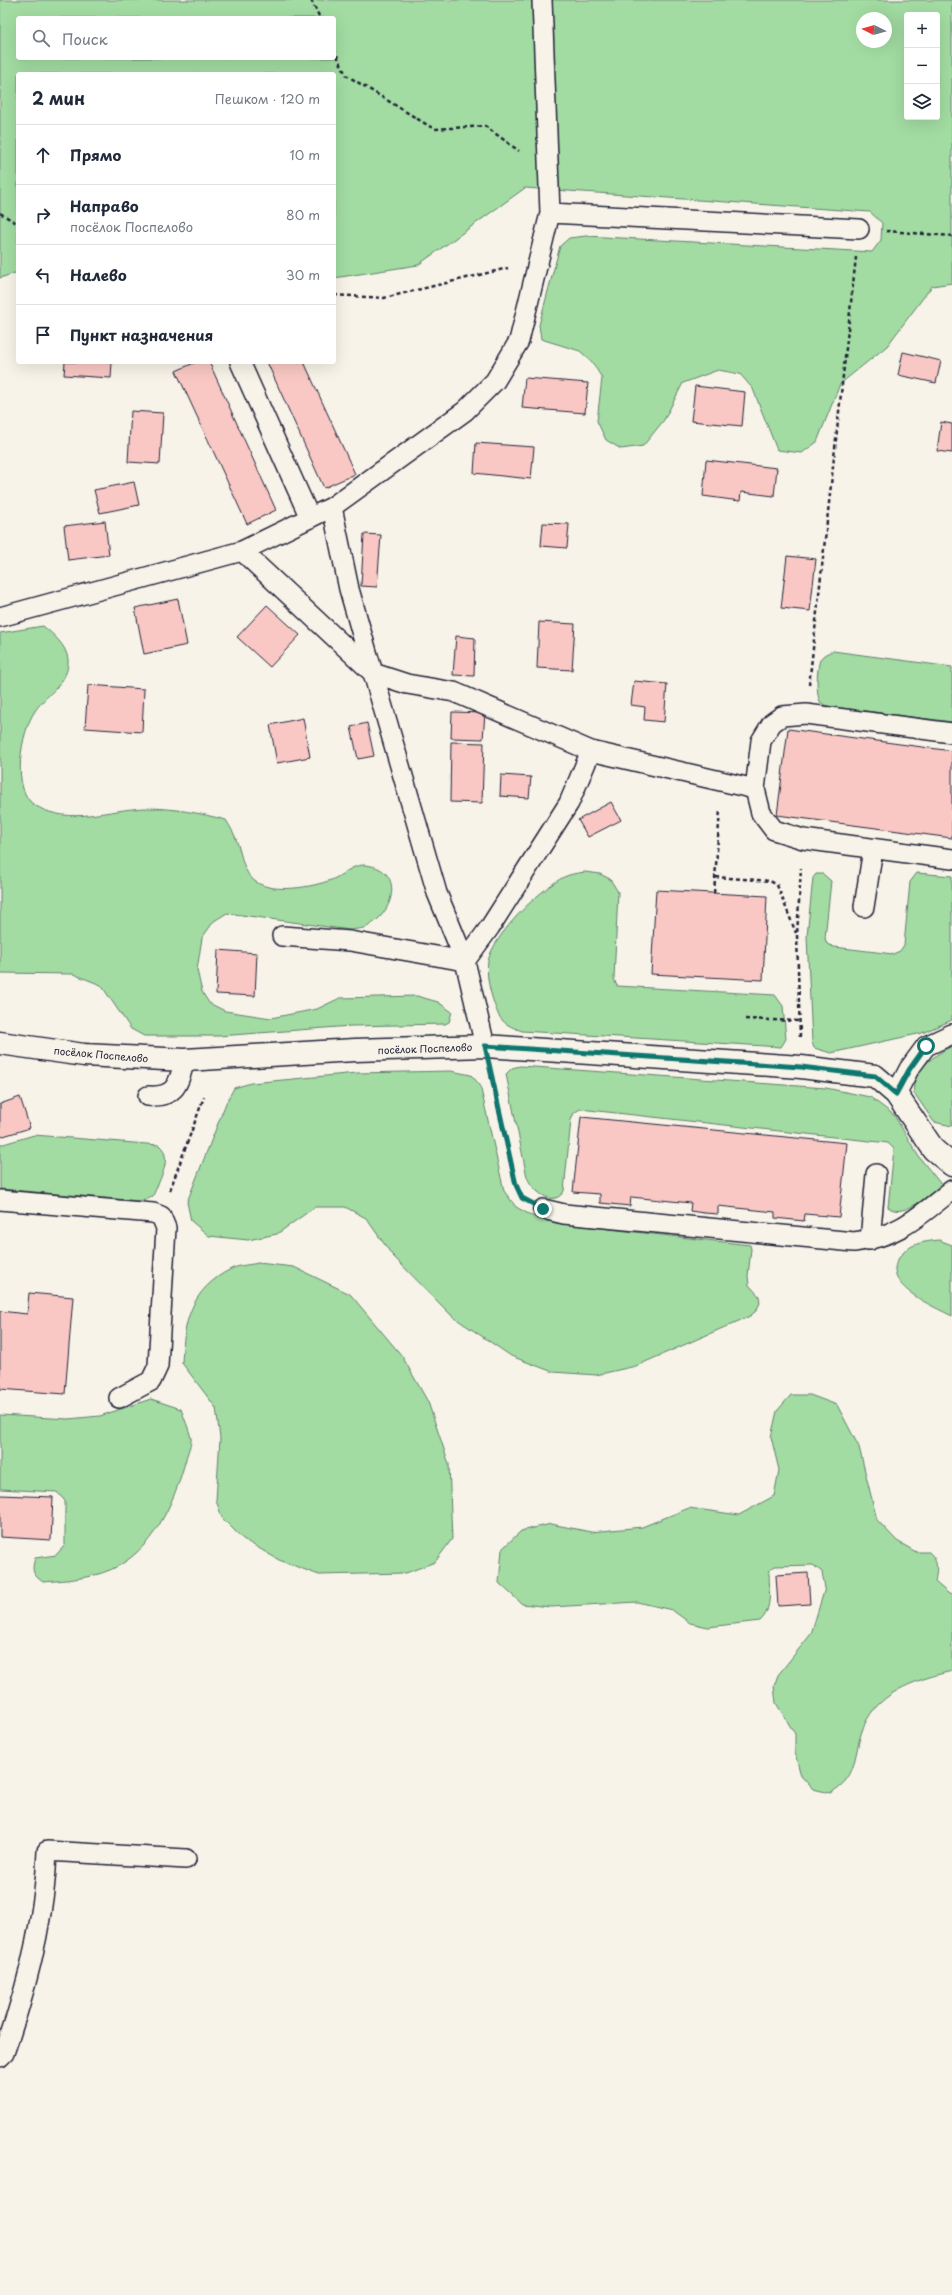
<!DOCTYPE html>
<html lang="ru">
<head>
<meta charset="utf-8">
<style>
	body { margin:0; font-family:"Playpen Sans",sans-serif; background:#f2f2f3; color:#1f2937 }
	.controls { position:absolute; right:12px; top:12px; display:grid; overflow:hidden; border-radius:4px; box-shadow:0 4px 16px #0002 }
	.controls button { width:36px; height:36px; display:grid; place-items:center; padding:0; border:0; border-bottom:1px solid #e0e1e3; background:#fff; color:#1f2937; font:20px sans-serif }
	.compass { position:absolute; left:856px; top:12px; width:36px; height:36px; border-radius:50%; background:#fff; box-shadow:0 4px 16px #0002; rotate:276deg }
	.stop { position:absolute; width:12px; height:12px; margin:-9px; border:3px solid #0f766e; border-radius:50%; background:#fff }
	.stop.end { background:#0f766e; border-color:#fff; box-shadow:0 1px 4px #0008 }
	.list { margin:0; padding:0; list-style:none }
	h2 { display:flex; justify-content:space-between; align-items:center; height:52px; margin:0; padding:0 16px; font-size:17px }
	h2 small { font-size:13px; font-weight:400; color:#747a83 }
	.list li { display:grid; grid-template-columns:26px 1fr auto; gap:12px; align-items:center; box-sizing:border-box; height:60px; padding:0 16px; border-top:1px solid #e0e1e3 }
	.list b { display:block; font-size:15px; white-space:nowrap }
	.list p { margin:0; font-size:13px; white-space:nowrap; color:#747a83 }
	.list em { font-size:13px; font-style:normal; color:#747a83 }
	.icon { flex:none; width:22px; height:22px; fill:none; stroke:currentColor; stroke-width:2; stroke-linecap:round; stroke-linejoin:round }
	.map { position:relative; flex:none; width:952px; height:2295px; overflow:hidden }
	.search { position:absolute; background:#fff; box-shadow:0 4px 16px #0002; left:16px; top:16px; width:320px; height:44px; display:flex; align-items:center; gap:10px; box-sizing:border-box; padding:0 14px; border-radius:4px; color:#747a83; font-size:15px }
	.panel { position:absolute; background:#fff; box-shadow:0 4px 16px #0002; left:16px; top:72px; width:320px; height:292px; border-radius:4px }
	.map>svg:first-child { display:block }
</style>
</head>
<body>
<div class="map">
<svg width="952" height="2295" viewBox="0 0 952 2295">
	<rect width="100%" height="100%" fill="#f7f3e8"/>
	<filter id="ink" filterUnits="userSpaceOnUse"><feTurbulence type="fractalNoise" baseFrequency=".025" numOctaves="2"/><feDisplacementMap in="SourceGraphic" scale="8" xChannelSelector="R" yChannelSelector="G"/><feConvolveMatrix kernelMatrix="1 2 1 2 8 2 1 2 1" color-interpolation-filters="sRGB"/></filter>
	<g filter="url(#ink)">
		<!-- green -->
		<path fill="#a2dca2" stroke="#627f6e" fill-rule="evenodd" d="M0,0H952V283L932,286L887,346L840,384L817,442L802,453L777,450L753,389L740,374L718,370L683,383L664,420L643,446L621,449L606,440L597,421L602,378L592,362L580,351L541,339L539,325L560,246L569,238L586,236L872,252L881,240L882,223L870,212L525,188L418,265L334,278V74H18V272L0,278ZM907,15H937V117H907ZM18,18H334V58H18ZM862,18H886V42H862Z
			M43,626C53,634 66,645 68,659C70,683 46,694 35,711C21,731 10,792 36,806C71,826 108,809 146,808C173,808 200,813 226,820C230,827 235,834 237,842C242,855 243,874 256,882C274,894 313,887 331,880C342,876 351,865 364,865C403,867 397,909 370,925C365,929 356,929 350,930L227,913L214,921L202,938L197,970L202,992L209,1003L225,1011L271,1018L317,1009L340,998L417,996L438,1002L452,1012L449,1022L445,1024L351,1026L219,1036H144L131,1029L101,985L73,974L0,973V633Z
			M833,651L952,667V722L827,706L821,703C815,696 817,668 820,660C823,654 828,653 833,651Z
			M585,872L600,874L610,879L618,892L614,979L617,986L775,995L783,1006L786,1039L781,1047L522,1031C500,1023 499,1019 492,997C489,987 486,973 488,961C494,934 540,889 564,877C570,874 578,873 585,872Z
			M917,873L952,876V1020L922,1033L831,1053L814,1048L812,1042L807,936L813,878L816,874H823L831,881L825,938L827,944L834,947L893,954L900,951L904,945L910,882Z
			M952,1046V1126L934,1122L914,1093C910,1071 936,1054 952,1046Z
			M520,1066L826,1088L870,1097L894,1115L919,1157L940,1183L938,1190C925,1197 902,1219 888,1207L894,1149L888,1143L580,1109L574,1113L571,1120L564,1191C553,1209 532,1190 527,1177L506,1074L512,1068Z
			M451,1071L471,1075L480,1085L504,1191L516,1207L536,1218L556,1223L750,1245L751,1249L748,1276L749,1285L759,1296L760,1303L756,1311L750,1316L636,1366L596,1375L553,1372L511,1356L452,1316L392,1255L366,1218L345,1207H315L277,1234L248,1240L209,1236L191,1221L187,1202L226,1103L234,1088L251,1083L357,1073Z
			M34,1135L159,1145C174,1158 159,1180 153,1196L140,1201L0,1189V1145Z
			M939,1240L952,1245V1316C933,1306 880,1285 899,1258C909,1243 923,1242 939,1240Z
			M258,1263L294,1267L350,1294L402,1356L428,1402L449,1464L452,1539L435,1562L406,1573L319,1575L279,1560L243,1539L222,1518L216,1500L220,1438L216,1408L182,1363C184,1321 190,1290 231,1269C239,1265 250,1265 258,1263Z
			M791,1395H810L837,1405L859,1447L877,1520L897,1541L916,1552H929C939,1561 937,1570 935,1582L949,1594L952,1595V1671C915,1680 873,1693 861,1734C853,1760 857,1778 830,1793L813,1789L801,1776L795,1753V1734L776,1703L774,1686L778,1675L811,1634L825,1588L822,1572L813,1565L775,1566L769,1571C769,1587 773,1610 760,1621L708,1627L690,1623L672,1610L637,1602L551,1607L522,1604L499,1583L502,1549L521,1531L551,1524L591,1532L642,1527L689,1508L739,1515L774,1496L779,1470L771,1437L777,1411Z
			M151,1399L181,1409C184,1418 189,1429 191,1438C192,1444 187,1453 186,1459C175,1499 157,1543 120,1565C98,1578 69,1580 43,1582C33,1575 31,1571 35,1558L56,1555L65,1545V1501L57,1492L0,1489V1415L68,1419L100,1416Z"/>
		<!-- building -->
		<path fill="#f9c8c4" stroke="#22223b" d="M903,352L941,361L936,383L898,375Z
			M65,362H112L111,378L64,375Z
			M196,362H209L276,510L247,524L176,371Z
			M267,362H304L355,474L324,488Z
			M525,378L588,383L585,413L522,408Z
			M695,386L745,392L742,426L691,421Z
			M131,411L163,413L160,464L128,462Z
			M941,422L952,424V453L937,451Z
			M476,443L534,447L531,479L474,473Z
			M706,460L777,468L774,496L741,492L740,501L703,496Z
			M134,482L139,505L100,513L94,490Z
			M105,521L109,555L68,560L64,526Z
			M543,523L569,524L567,548L541,546Z
			M364,534L381,535L377,587L361,586Z
			M787,556L816,559L810,611L781,608Z
			M178,599L187,645L144,654L135,608Z
			M267,605L300,635L270,667L237,637Z
			M539,622L575,624L572,670L537,668Z
			M456,636L475,638L474,676L453,675Z
			M634,681L667,684L664,722L644,720L645,707L631,705Z
			M88,685L144,689L142,732L85,728Z
			M452,712L485,713L483,739L451,738Z
			M303,718L310,757L277,763L270,725Z
			M367,723L374,756L358,759L351,727Z
			M788,729L952,751V838L777,815Z
			M451,742L484,743L482,803L450,802Z
			M501,775L531,777L529,798L500,796Z
			M611,802L621,820L588,837L578,820Z
			M656,890L767,896L763,980L651,974Z
			M218,950L257,953L255,996L216,994Z
			M20,1097L30,1128L0,1137V1104Z
			M581,1117L847,1143L839,1217L805,1214L804,1221L775,1218V1212L718,1206V1214L704,1213L690,1211L691,1203L631,1197L630,1206L600,1203V1194L573,1192Z
			M29,1293L73,1297L65,1394L0,1389V1311L27,1314Z
			M0,1495L53,1497L51,1540L0,1537Z
			M808,1573L810,1604L778,1606L776,1575Z"/>
		<g fill="none" stroke-linecap="round" stroke-linejoin="round">
			<defs>
				<path id="lane" d="M550,213L859,229
					M240,362L310,518
					M332,507L349,589L373,673L407,684L454,692L591,751L755,789
					M242,551L373,673L437,893L465,961
					M0,617L242,551L332,507L465,411L495,381L519,341L550,213L542,0
					M952,733L806,714L782,716L772,723L761,741L755,789L761,813L774,830L803,839L952,859
					M864,907L873,849
					M282,936L350,941L465,961L485,1046
					M465,961L490,927L569,803L591,751
					M896,1094L909,1069L926,1046L952,1034
					M148,1096C176,1098 178,1084 185,1060
					M0,1200L153,1213L161,1216L166,1228L158,1366L151,1381L119,1398
					M543,1209L564,1214L854,1242C898,1237 919,1216 952,1190
					M870,1240L876,1174
					M0,2057L4,2053C27,1988 45,1920 47,1851L186,1859"/>
				<path id="secondary" d="M0,1043L84,1055L185,1060L355,1050L485,1046L801,1067L875,1076L896,1094L934,1150L952,1165"/>
			</defs>
			<!-- lane casing -->
			<use href="#lane" stroke="#22223b" stroke-width="22"/>
			<!-- secondary casing -->
			<use href="#secondary" stroke="#22223b" stroke-width="25"/>
			<!-- path -->
			<path stroke="#22223b" stroke-width="2.5" stroke-dasharray="4 3" stroke-linecap="butt" d="M311,0L320,18
				M334,49L346,75L434,129L485,126L519,151
				M0,213L18,224
				M886,231L952,236
				M334,295L384,298L508,268
				M809,685L856,257
				M715,877L770,881L777,885L796,933
				M714,893L720,810
				M745,1019L800,1021
				M800,1037L797,935L801,868
				M491,1076L516,1185L520,1193
				M170,1190L204,1097"/>
			<!-- lane -->
			<use href="#lane" stroke="#f7f3e8" stroke-width="19"/>
			<!-- secondary -->
			<use href="#secondary" stroke="#f7f3e8" stroke-width="22"/>
		</g>
	</g>
	<g fill="none" stroke-linecap="round" stroke-linejoin="round" filter="url(#ink)">
		<!-- route -->
		<path stroke="#0f766e" stroke-width="5" d="M543,1209L522,1198L516,1185L485,1046L801,1067L875,1076L896,1094L909,1070L926,1046"/>
	</g>
	<g text-anchor="middle" dominant-baseline="central" stroke-width="3.5" stroke-linejoin="round" paint-order="stroke">
		<!-- street labels -->
		<g font-size="10" fill="#22223b" stroke="#f7f3e8">
			<text transform="translate(425 1048) rotate(-2)">посёлок Поспелово</text>
			<text transform="translate(101 1054) rotate(5)">посёлок Поспелово</text>
		</g>
	</g>
</svg>
<div class="controls">
<button>+</button>
<button>−</button>
<button><svg class="icon" aria-label="layers" viewBox="0 0 24 24"><path d="M12 4l9 5-9 5-9-5zM3 14l9 5 9-5"/></svg></button>
</div>
<svg class="compass" viewBox="-18 -18 36 36"><path d="M0-13l5 13h-10z" fill="#e53935"/><path d="M0 13l5-13h-10z" fill="#747a83"/></svg>
<div class="stop" style="left:926px;top:1046px"></div>
<div class="stop end" style="left:543px;top:1209px"></div>
<div class="search"><svg class="icon" aria-label="search" viewBox="0 0 24 24"><circle cx="10" cy="10" r="6"/><path d="M15 15l6 6"/></svg>Поиск</div>
<section class="panel">
<h2>2 мин<small>Пешком · 120 m</small></h2>
<ul class="list">
<li><svg class="icon" aria-label="ahead" viewBox="0 0 24 24"><path d="M12 20V5M6 11l6-6 6 6"/></svg><div><b>Прямо</b></div><em>10 m</em></li>
<li><svg class="icon" aria-label="right" viewBox="0 0 24 24"><path d="M7 20v-9h11M14 6l5 5-5 5"/></svg><div><b>Направо</b><p>посёлок Поспелово</p></div><em>80 m</em></li>
<li><svg class="icon" aria-label="left" viewBox="0 0 24 24"><path d="M17 20v-9H6M10 6l-5 5 5 5"/></svg><div><b>Налево</b></div><em>30 m</em></li>
<li><svg class="icon" aria-label="arrive" viewBox="0 0 24 24"><path d="M6 21V4h12l-3 4 3 4H6"/></svg><div><b>Пункт назначения</b></div></li>
</ul>
</section>
</div>
</body>
</html>
